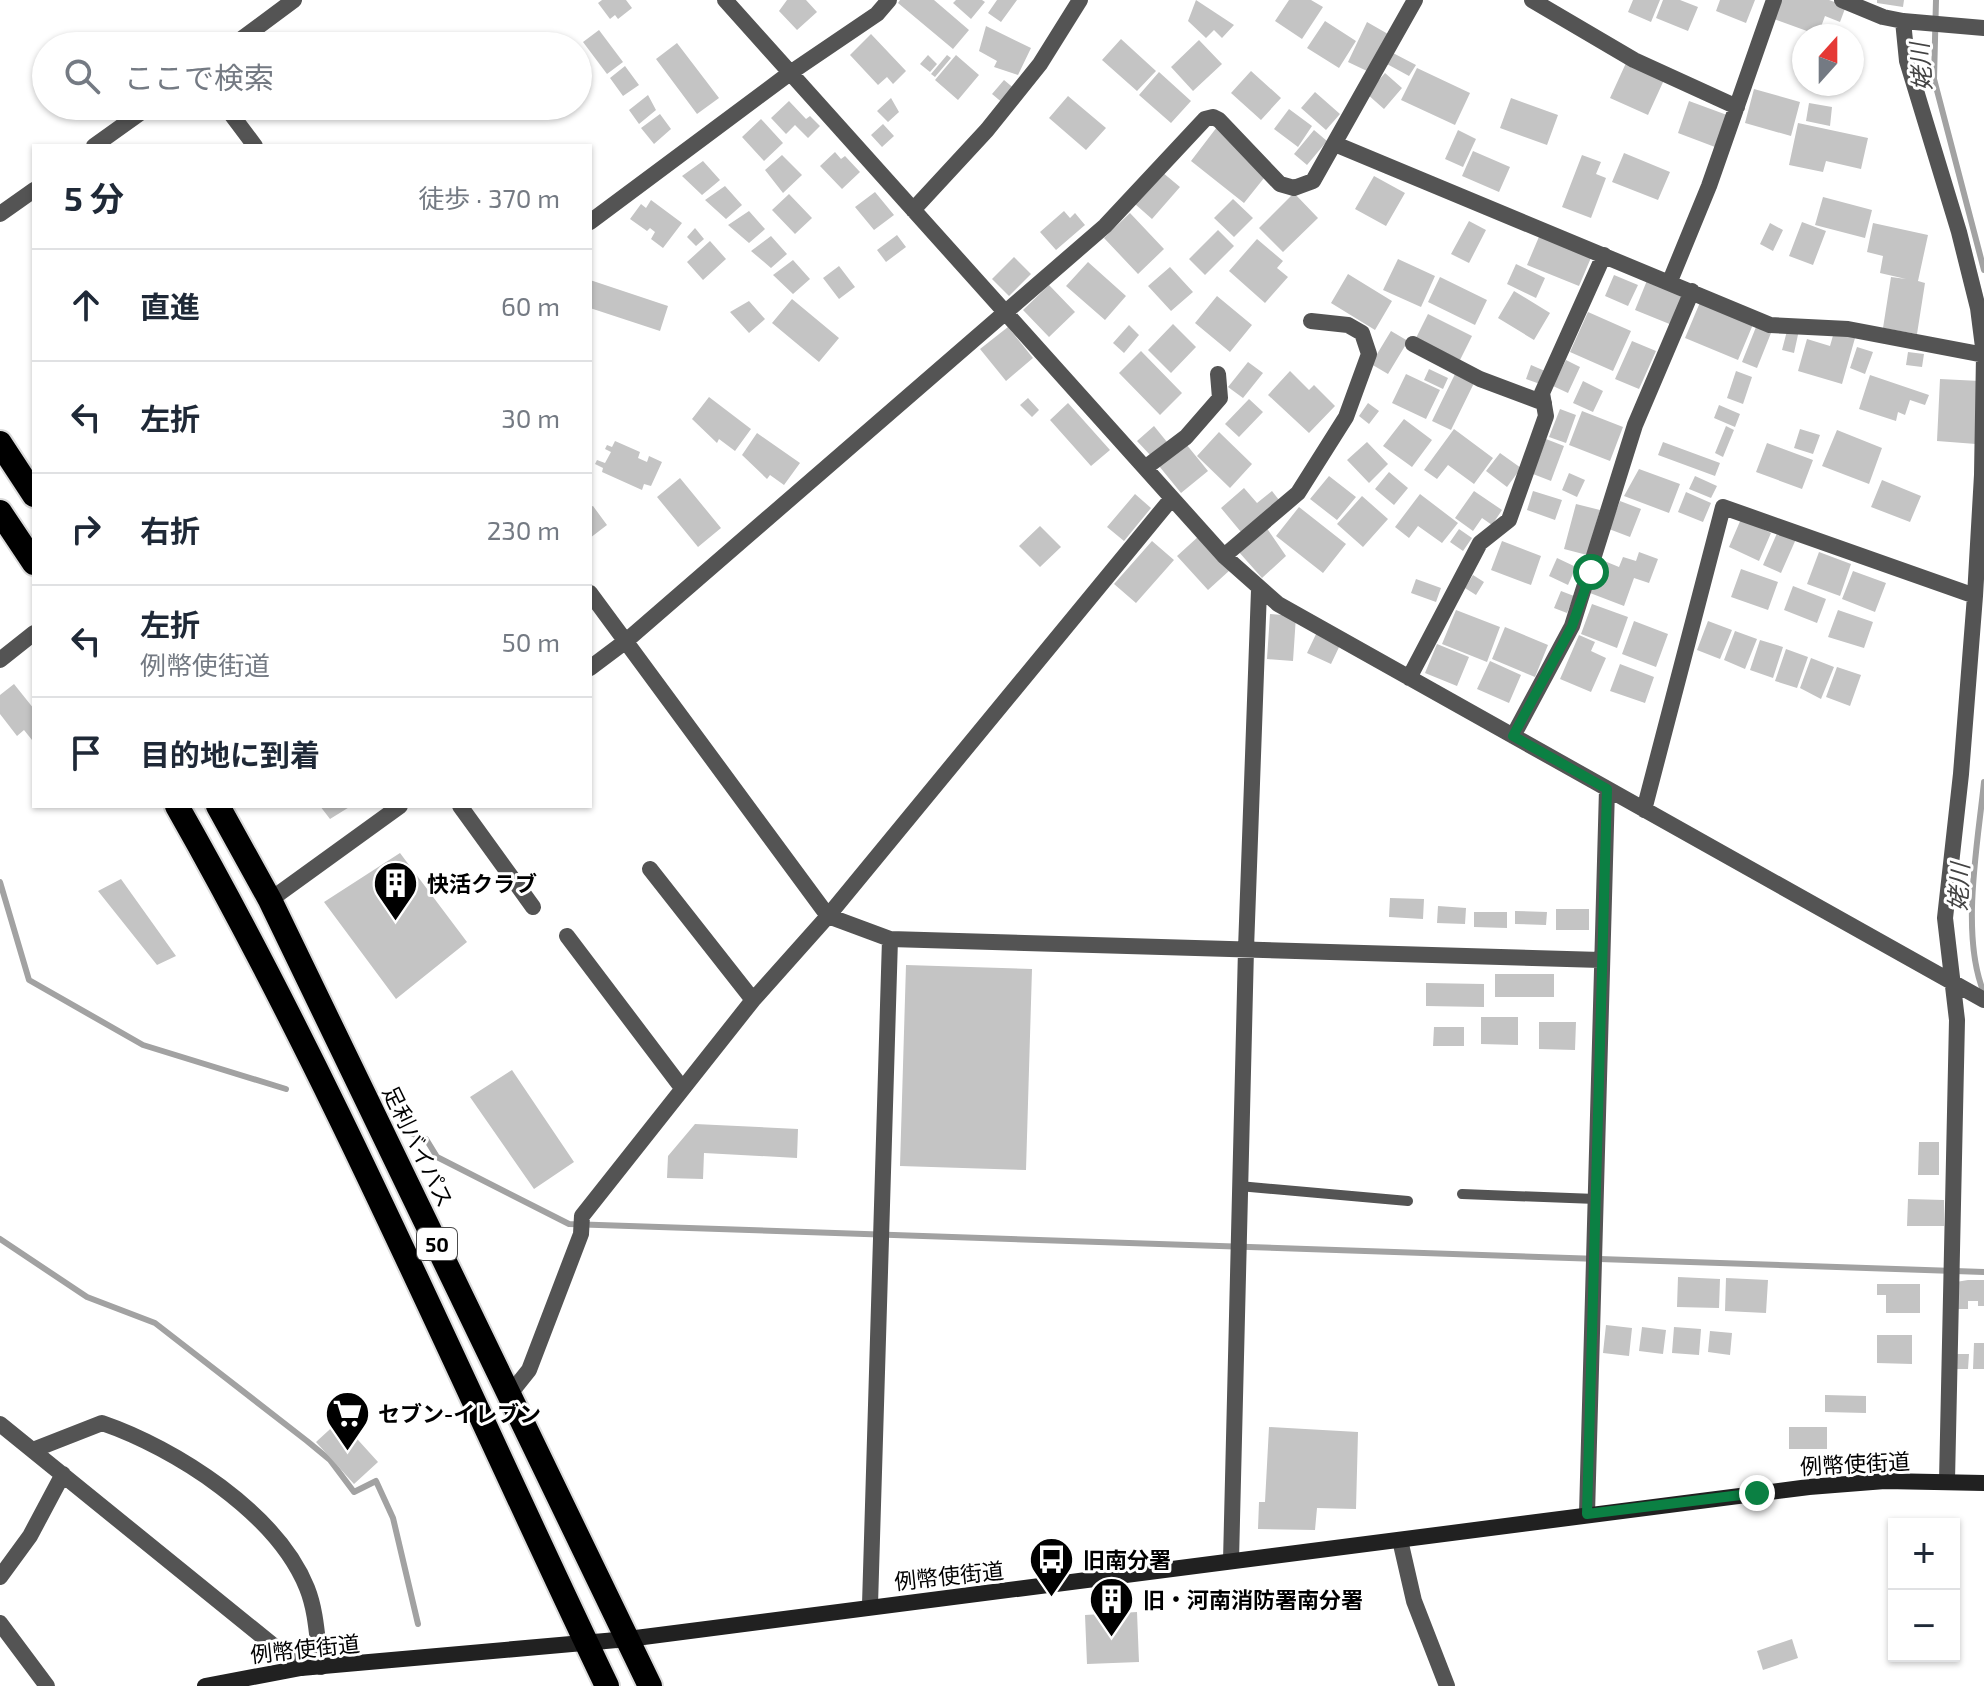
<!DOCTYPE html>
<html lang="ja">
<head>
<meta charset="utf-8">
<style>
	body { margin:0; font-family:"Exo 2","Noto Sans JP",sans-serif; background:#f2f2f3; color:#1f2937 }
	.controls { position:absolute; right:24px; bottom:24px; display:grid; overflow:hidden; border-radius:0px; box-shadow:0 2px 6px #0004 }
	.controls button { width:72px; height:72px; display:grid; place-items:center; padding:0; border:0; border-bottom:2px solid #e0e1e3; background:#fff; color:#1f2937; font:40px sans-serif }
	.compass { position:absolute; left:1792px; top:24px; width:72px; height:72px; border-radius:50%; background:#fff; box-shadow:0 2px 6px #0004; rotate:21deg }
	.stop { position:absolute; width:24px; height:24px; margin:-18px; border:6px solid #0b8043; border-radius:50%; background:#fff }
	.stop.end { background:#0b8043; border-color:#fff; box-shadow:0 2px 8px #0008 }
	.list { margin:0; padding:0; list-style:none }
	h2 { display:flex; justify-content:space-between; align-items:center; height:104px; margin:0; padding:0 32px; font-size:34px }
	h2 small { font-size:26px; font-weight:400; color:#747a83 }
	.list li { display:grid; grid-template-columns:52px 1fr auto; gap:24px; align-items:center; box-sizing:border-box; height:112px; padding:0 32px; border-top:2px solid #e0e1e3 }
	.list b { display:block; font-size:30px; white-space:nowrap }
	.list p { margin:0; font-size:26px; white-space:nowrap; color:#747a83 }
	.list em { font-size:26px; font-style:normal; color:#747a83 }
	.icon { flex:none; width:44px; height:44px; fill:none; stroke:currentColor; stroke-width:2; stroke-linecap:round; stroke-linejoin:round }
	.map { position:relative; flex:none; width:1984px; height:1686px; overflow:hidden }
	.search { position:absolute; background:#fff; box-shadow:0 2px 6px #0004; left:32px; top:32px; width:560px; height:88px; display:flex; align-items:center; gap:20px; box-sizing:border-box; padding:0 28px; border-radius:44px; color:#747a83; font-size:30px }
	.panel { position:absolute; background:#fff; box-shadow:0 2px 6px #0004; left:32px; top:144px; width:560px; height:664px; border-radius:0px }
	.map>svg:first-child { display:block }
</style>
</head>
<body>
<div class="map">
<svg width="1984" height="1686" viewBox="0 0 1984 1686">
	<rect width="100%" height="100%" fill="#fff"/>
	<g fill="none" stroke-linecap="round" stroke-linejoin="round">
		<!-- stream -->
		<path stroke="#a2a2a2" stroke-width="6" d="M1936,0L1934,79L1984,270
			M1984,782C1978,843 1960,935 1984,993
			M0,882L29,980L143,1045L286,1089
			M413,1134L426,1139L437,1157L569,1224L1984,1272
			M0,1239L87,1297L155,1323L307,1441L330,1460L354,1492L376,1481L393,1518L418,1624"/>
	</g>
	<!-- building -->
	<path fill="#c4c4c4" d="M602,0H626L632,8L618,19L615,15L610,19L598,3Z
		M787,0H806L817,12L797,30L779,11Z
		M900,0H934L969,30L953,49L898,3Z
		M956,0H982L985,2L971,19L953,3Z
		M997,0H1017L1001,22L988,13Z
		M1196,0L1234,25L1222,38L1214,30L1206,38L1188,21Z
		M1289,0H1311L1323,7L1302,39L1275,21Z
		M1633,0H1660L1651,22L1628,12Z
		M1663,0H1680L1698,7L1688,31L1656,18Z
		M1720,0H1755L1746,23L1716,11Z
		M1781,0H1829L1846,6L1840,22L1825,16L1818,35L1774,19Z
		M1877,0H1904L1903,7L1877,3Z
		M1325,21L1356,41L1339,68L1307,48Z
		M1367,22L1388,34L1367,71L1348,62Z
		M986,26L1031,48L1018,75L994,67L997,61L979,51Z
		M599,30L623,62L607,74L583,42Z
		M871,34L906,71L893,84L887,77L878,85L850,55Z
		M1121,39L1156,71L1137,91L1102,60Z
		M1199,40L1222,64L1193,91L1171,67Z
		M677,43L719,98L697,114L656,59Z
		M1393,53L1416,65L1409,76L1387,64Z
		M928,55L937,64L930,72L920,64Z
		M947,55L951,58L935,77L931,74Z
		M956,55L979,75L958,100L935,80Z
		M1626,63L1664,80L1648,115L1610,98Z
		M625,66L639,85L623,96L610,78Z
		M1417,68L1470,93L1455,125L1401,100Z
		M1251,71L1281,98L1261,120L1231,93Z
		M1159,72L1191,101L1171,123L1139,95Z
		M1385,73L1402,88L1384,109L1367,94Z
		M1004,80L1016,90L1004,104L992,94Z
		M1823,84H1846L1845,91L1823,88Z
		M1754,89L1800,102L1791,136L1745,123Z
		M1315,92L1340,114L1326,130L1301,108Z
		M648,95L656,110L639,124L629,110Z
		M1068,96L1106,128L1086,150L1049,118Z
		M891,98L899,112L888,122L877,111Z
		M1511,98L1558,115L1547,145L1500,128Z
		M789,101L806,119L810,116L820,126L808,138L795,125L786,134L771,118Z
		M1689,101L1727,115L1715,147L1678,133Z
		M1809,103L1832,107L1830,126L1806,121Z
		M1289,109L1312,126L1298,147L1274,129Z
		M660,114L671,129L654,144L641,128Z
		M761,119L783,143L764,161L742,137Z
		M1798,123L1868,138L1861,169L1826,161L1823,172L1789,165Z
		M883,124L894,136L882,147L871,135Z
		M1217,127L1264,178L1244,203L1191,161Z
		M1314,130L1327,141L1307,165L1294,154Z
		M1458,130L1476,139L1463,167L1445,159Z
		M1473,151L1510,167L1499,192L1462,176Z
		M835,152L841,159L845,156L860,172L842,189L820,166Z
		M1624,153L1670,172L1658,200L1612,182Z
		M782,155L802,175L783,193L765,170Z
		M1582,155L1601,162L1596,174L1606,178L1591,218L1562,207Z
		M703,161L720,180L702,195L682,176Z
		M1162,172L1180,187L1152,219L1135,204Z
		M1374,176L1405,193L1386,226L1355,209Z
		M725,186L742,205L726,219L705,200Z
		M875,192L894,215L874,230L855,207Z
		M1294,193L1318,218L1283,252L1259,228Z
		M789,194L812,218L795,234L772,210Z
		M1823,197L1872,210L1865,238L1815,225Z
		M1233,199L1253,218L1234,237L1214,218Z
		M651,200L682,223L663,248L651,239L655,232L650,228L647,231L630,219L641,204L646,208Z
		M749,211L765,229L749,243L728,225Z
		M1064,211L1070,218L1075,213L1085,225L1056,250L1040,232Z
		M1130,213L1164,249L1138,274L1104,238Z
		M1469,221L1486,230L1469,263L1451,254Z
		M1802,222L1826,231L1813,265L1789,256Z
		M1770,223L1783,230L1773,251L1760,244Z
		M1873,223L1928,235L1918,281L1925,283L1917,334L1883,328L1891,277L1906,279L1880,273L1883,256L1867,252Z
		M695,228L704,239L696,246L687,237Z
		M1218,230L1234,246L1205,275L1189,259Z
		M1541,232L1593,253L1579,286L1527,265Z
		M897,235L906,247L886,262L877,250Z
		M771,236L787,254L771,268L751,251Z
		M1257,239L1283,261L1277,268L1288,277L1265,303L1229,271Z
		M710,241L726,259L703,280L687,262Z
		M1014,257L1031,274L1009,296L992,279Z
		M1398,259L1435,276L1421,307L1383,290Z
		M793,260L810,279L793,294L773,275Z
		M1088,262L1126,296L1105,320L1066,286Z
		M1516,264L1545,278L1536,298L1507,284Z
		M839,266L855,287L839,299L823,278Z
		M1170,267L1193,292L1171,311L1148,286Z
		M1348,274L1392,301L1375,330L1331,303Z
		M1614,275L1638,285L1628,306L1605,296Z
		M1440,277L1487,300L1475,325L1428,302Z
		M1648,278L1685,293L1672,325L1635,310Z
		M590,280L668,306L660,331L590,308Z
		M1049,285L1075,312L1049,337L1023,310Z
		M1514,291L1550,313L1534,340L1498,318Z
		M1217,296L1252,325L1230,352L1195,323Z
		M792,299L839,338L819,362L772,323Z
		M1701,300L1754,322L1738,360L1685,338Z
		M749,301L765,319L749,333L730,312Z
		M1588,312L1631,331L1613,371L1570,352Z
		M1428,314L1472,336L1460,360L1416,338Z
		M1758,322L1773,328L1757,368L1742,362Z
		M1173,324L1196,347L1171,373L1148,350Z
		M1129,325L1139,335L1124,353L1113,343Z
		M1008,327L1033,358L1006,381L980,349Z
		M1788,327L1799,330L1794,353L1782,350Z
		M1391,331L1408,341L1388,374L1371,364Z
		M1834,332L1855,338L1842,384L1798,371L1807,339L1830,346Z
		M1632,341L1656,351L1639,389L1615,379Z
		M1857,347L1873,352L1865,374L1850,368Z
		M1141,351L1182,393L1160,415L1119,373Z
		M1908,352L1924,354L1922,367L1906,365Z
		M1566,360L1580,367L1568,393L1553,386Z
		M1248,362L1263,373L1243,398L1228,387Z
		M1531,365L1545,371L1540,384L1526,379Z
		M1429,369L1448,378L1443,389L1424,380Z
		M1290,371L1309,390L1314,385L1335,406L1309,433L1268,395Z
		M1736,371L1752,377L1743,404L1727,398Z
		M1456,372L1475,381L1451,430L1432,421Z
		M1406,374L1440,390L1426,419L1392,403Z
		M1870,375L1929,395L1925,405L1910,400L1905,415L1898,412L1896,421L1859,409Z
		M1940,379L1980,381L1976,444L1937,441Z
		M1583,381L1603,391L1593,412L1573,403Z
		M709,397L751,429L735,451L719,439L717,443L692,419Z
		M1028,398L1039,410L1032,417L1020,405Z
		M1249,399L1263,412L1239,437L1225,424Z
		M1068,403L1110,450L1091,466L1050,420Z
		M1368,403L1379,411L1369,424L1359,416Z
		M1719,405L1740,414L1735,427L1714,418Z
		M1560,409L1576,415L1566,443L1549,437Z
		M1582,411L1623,427L1610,461L1569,445Z
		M1404,419L1432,440L1412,467L1383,446Z
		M1154,426L1167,442L1151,456L1137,441Z
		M1726,426L1734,430L1723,457L1715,453Z
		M1454,429L1493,458L1474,484L1448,465L1437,479L1424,470Z
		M1800,429L1820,435L1813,454L1794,448Z
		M1837,430L1882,448L1869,484L1822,466Z
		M1219,432L1252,464L1230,488L1197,456Z
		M757,433L800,463L784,485L770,475L767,479L742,455Z
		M1546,439L1564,446L1551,481L1533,474Z
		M615,441L640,452L638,458L647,462L649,456L662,462L651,486L644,484L642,490L602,472L603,468L595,464L597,460L605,463L611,452L605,449L607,445L612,447Z
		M1367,442L1388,464L1369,483L1347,460Z
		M1663,442L1720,463L1715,476L1658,455Z
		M1767,443L1813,460L1802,489L1756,472Z
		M1186,444L1208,471L1181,493L1159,466Z
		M1500,453L1521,468L1507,487L1486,471Z
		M1639,469L1680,484L1669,513L1624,496Z
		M1389,472L1408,488L1394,505L1375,489Z
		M1569,473L1585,480L1577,497L1562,490Z
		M1329,476L1356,497L1337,520L1310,499Z
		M1695,476L1717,486L1711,498L1689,489Z
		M680,478L721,528L698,547L657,497Z
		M1882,480L1921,496L1910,522L1871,507Z
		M1244,488L1257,503L1272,491L1279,500L1241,532L1221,508Z
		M1474,491L1502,510L1492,525L1482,518L1473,531L1455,518Z
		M1533,491L1562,500L1555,520L1527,510Z
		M1686,492L1711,503L1703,522L1678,512Z
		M1135,494L1151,508L1124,541L1107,527Z
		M1420,494L1458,523L1442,543L1418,526L1409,538L1395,527Z
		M1362,496L1388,519L1363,547L1337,524Z
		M1620,501L1641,509L1630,537L1609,529Z
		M1576,504L1600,510L1587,555L1564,549Z
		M593,506L607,525L590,538V507Z
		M1299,507L1346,544L1323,573L1276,536Z
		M1741,519L1771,533L1759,561L1729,547Z
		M1040,526L1061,547L1040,567L1019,546Z
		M1266,527L1286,556L1262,578L1238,551Z
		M1459,529L1472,538L1463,551L1450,542Z
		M1778,531L1796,539L1781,573L1763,565Z
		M1199,536L1230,570L1208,590L1177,556Z
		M1152,541L1174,560L1136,603L1114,584Z
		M1502,541L1541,556L1531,585L1491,570Z
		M1639,552L1658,559L1649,583L1634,578L1624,606L1590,593L1602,560L1619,567L1623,557L1636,561Z
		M1819,552L1851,564L1840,596L1807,584Z
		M1557,558L1576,567L1568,585L1549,576Z
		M1741,569L1778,582L1768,610L1731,597Z
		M1853,571L1886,583L1875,612L1842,599Z
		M1473,575L1484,582L1476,595L1465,588Z
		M1416,579L1441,588L1436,602L1411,593Z
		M1793,586L1826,599L1817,623L1784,610Z
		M1561,591L1574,596L1567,613L1554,608Z
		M1592,604L1628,617L1617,648L1581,634Z
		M1456,610L1500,627L1487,662L1442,644Z
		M1838,610L1873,622L1864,648L1828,637Z
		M1270,614L1296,616L1293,661L1267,659Z
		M1634,621L1668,634L1656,667L1622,654Z
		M1708,621L1732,630L1720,659L1697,650Z
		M1505,627L1548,645L1535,677L1492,659Z
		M1735,631L1757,639L1745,669L1724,660Z
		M1317,632L1341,643L1331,664L1307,653Z
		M1579,635L1595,642L1591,651L1606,658L1591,692L1560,679Z
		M1760,640L1783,647L1773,678L1750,670Z
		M1437,644L1469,657L1457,686L1425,673Z
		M1786,649L1808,657L1797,688L1775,681Z
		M1811,658L1834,667L1821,699L1800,688Z
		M1490,661L1521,675L1509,703L1477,689Z
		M1620,664L1654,677L1645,703L1610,691Z
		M1837,667L1861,675L1850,706L1826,697Z
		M14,684L34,709L32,740L24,730L17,736L0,714V695Z
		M320,806H351L330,819Z
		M400,853L467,942L396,999L324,902Z
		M121,879L176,956L157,965L98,891Z
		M1390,898L1424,899L1423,919L1389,917Z
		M1438,906L1466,908L1465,924L1437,923Z
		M1556,909H1589V930H1556Z
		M1515,911L1547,912L1546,925L1515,924Z
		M1474,912H1507V928L1474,927Z
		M906,965L1032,969L1026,1170L900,1166Z
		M1495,974H1554V997H1495Z
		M1426,983L1484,984V1007L1426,1006Z
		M1481,1017H1518V1045L1481,1044Z
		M1539,1022H1576L1575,1050L1539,1049Z
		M1434,1027H1464V1046H1433Z
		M512,1070L574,1162L534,1189L470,1097Z
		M695,1124L798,1129L797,1158L704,1153L703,1179L667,1178L668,1156Z
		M1919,1142H1939V1175H1918Z
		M1908,1199L1944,1200V1226H1907Z
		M1678,1277L1720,1279L1719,1308L1677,1307Z
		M1726,1278L1768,1280L1766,1313L1725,1311Z
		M1968,1280H1984V1306H1978V1301H1968V1309H1956V1282Z
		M1877,1284H1920V1313H1886V1295H1877Z
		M1606,1325L1632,1328L1629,1356L1603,1353Z
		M1642,1327L1666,1330L1663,1354L1639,1351Z
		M1674,1327L1701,1329L1699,1355L1672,1353Z
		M1710,1331L1732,1333L1730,1355L1708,1352Z
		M1877,1335H1912V1364L1877,1363Z
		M1974,1343H1984V1369H1973Z
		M1953,1354H1969L1968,1369H1953Z
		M1825,1395L1866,1396V1413L1825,1412Z
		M340,1420L378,1462L354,1484L316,1442Z
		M1269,1427L1358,1432L1356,1509L1317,1508L1315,1530L1258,1529L1259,1502H1265Z
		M1789,1427H1827V1449H1789Z
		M1137,1612L1139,1662L1087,1664L1085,1615Z
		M1792,1639L1798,1658L1763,1670L1757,1651Z"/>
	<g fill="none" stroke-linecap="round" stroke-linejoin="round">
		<defs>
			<path id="highway" d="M0,443L34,495
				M0,512L34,563
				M177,806C338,1089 466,1392 607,1686
				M218,806L270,900L650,1686"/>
		</defs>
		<!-- highway casing -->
		<use href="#highway" stroke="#dbdbdb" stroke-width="28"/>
		<!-- lane -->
		<path stroke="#545454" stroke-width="10" d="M1239,1186L1408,1201
			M1462,1194L1596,1199"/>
		<!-- street -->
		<path stroke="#545454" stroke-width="16" d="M725,0L1224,556L1278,604L1984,1000
			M1532,0L1634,60L1737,107
			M1842,0L1883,17L1903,21L1984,28
			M1903,21L1907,61L1959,232L1978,308L1984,355L1982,475L1975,596L1961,774L1945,918L1957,1020L1947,1481
			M232,46L294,0
			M225,106L255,146
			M1335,144L1770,325L1848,329L1984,355
			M94,146L150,106
			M913,210L987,130L1040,64L1080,0
			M0,214L34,190
			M590,222L790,73L877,14L889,0
			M1670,281L1709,186L1774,0
			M1413,344L1480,379L1544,403
			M1145,468L1186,437L1220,398L1218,374
			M1224,556L1298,493L1346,417L1369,354L1362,333L1348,325L1311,321
			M590,593L828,916L890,939L1601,960
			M0,660L34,633
			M590,668L626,641L1105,226L1205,119L1213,117L1219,120L1280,184L1294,188L1313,181L1415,0
			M1409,678L1480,543L1509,520L1546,416L1542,393L1604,255
			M1513,736L1572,626L1635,425L1692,291
			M460,806L533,907
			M1644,810L1723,507L1975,596
			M650,869L753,1000
			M270,900L400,806
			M567,936L682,1088
			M509,1395L529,1370L581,1234L582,1216L753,1000L828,916L1172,498
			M0,1424L301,1668
			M33,1450L102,1423C175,1448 277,1513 307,1588C317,1613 317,1641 321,1667
			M1587,1514L1607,789
			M1400,1540L1414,1601L1447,1686
			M1231,1561L1246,949L1259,590
			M0,1577L30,1536L63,1474
			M870,1605L890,939
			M0,1623L47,1686"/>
		<!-- secondary -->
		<path stroke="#212121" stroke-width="16" d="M205,1686L301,1668L628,1639L1809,1487L1885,1481L1984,1483"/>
		<!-- highway -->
		<use href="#highway" stroke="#000" stroke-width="24"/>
	</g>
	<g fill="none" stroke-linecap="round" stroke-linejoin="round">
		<!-- route -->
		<path stroke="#0b8043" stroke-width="10" d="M1591,572L1572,626L1513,736L1607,789L1587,1514L1757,1493"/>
	</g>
	<!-- icons -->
	<defs>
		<symbol id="building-pin" viewBox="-11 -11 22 30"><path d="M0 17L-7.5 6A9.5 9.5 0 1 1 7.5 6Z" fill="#000" stroke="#fff"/><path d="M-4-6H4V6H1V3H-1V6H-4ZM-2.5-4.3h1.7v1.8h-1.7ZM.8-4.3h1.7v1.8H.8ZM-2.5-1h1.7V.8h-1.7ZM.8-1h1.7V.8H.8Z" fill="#fff"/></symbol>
		<symbol id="supermarket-pin" viewBox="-11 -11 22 30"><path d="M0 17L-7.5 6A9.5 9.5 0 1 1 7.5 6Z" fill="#000" stroke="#fff"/><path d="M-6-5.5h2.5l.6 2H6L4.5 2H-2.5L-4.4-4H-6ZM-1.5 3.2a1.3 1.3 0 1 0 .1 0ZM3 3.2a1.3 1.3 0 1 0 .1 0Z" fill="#fff"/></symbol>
		<symbol id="bus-pin" viewBox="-11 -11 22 30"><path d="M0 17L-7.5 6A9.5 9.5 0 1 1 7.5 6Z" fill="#000" stroke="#fff"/><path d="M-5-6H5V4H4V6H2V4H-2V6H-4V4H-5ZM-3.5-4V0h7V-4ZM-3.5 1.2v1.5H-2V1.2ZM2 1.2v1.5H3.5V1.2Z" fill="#fff"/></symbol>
	</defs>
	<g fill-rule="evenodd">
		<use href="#building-pin" x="370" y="858" width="51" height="69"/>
		<use href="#supermarket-pin" x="322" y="1388" width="51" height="69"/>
		<use href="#bus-pin" x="1026" y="1534" width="51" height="69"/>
		<use href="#building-pin" x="1086" y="1574" width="51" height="69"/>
	</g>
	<g text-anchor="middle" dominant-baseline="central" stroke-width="6" stroke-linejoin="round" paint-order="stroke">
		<!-- shield labels -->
		<rect fill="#fff" stroke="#4c4c4c" stroke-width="2" x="417" y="1228" width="40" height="32" rx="6"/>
		<g font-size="20" font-weight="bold" fill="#000">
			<text x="437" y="1244">50</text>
		</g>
		<!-- poi labels -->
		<g font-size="22" font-weight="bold" fill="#000" stroke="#fff" text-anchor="start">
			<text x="427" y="883">快活クラブ</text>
			<text x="378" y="1413">セブン-イレブン</text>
			<text x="1083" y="1559">旧南分署</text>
			<text x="1143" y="1599">旧・河南消防署南分署</text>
		</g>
		<!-- street labels -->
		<g font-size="22" fill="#000" stroke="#fff">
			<text transform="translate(419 1146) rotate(64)">足利バイパス</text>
			<text transform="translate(1855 1463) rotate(-3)">例幣使街道</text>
			<text transform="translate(949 1575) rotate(-6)">例幣使街道</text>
			<text transform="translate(305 1648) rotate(-6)">例幣使街道</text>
		</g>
		<!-- water labels -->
		<g font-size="24" font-style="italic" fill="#434343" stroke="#fff">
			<text transform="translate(1920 67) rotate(-94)">姥川</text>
			<text transform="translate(1958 887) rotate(-87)">姥川</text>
		</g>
	</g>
</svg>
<div class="controls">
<button>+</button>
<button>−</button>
</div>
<svg class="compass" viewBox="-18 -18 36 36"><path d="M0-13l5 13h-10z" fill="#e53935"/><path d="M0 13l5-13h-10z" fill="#747a83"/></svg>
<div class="stop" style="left:1591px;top:572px"></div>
<div class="stop end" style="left:1757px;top:1493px"></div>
<div class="search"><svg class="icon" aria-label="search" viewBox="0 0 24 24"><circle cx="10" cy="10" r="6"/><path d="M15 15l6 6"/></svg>ここで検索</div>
<section class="panel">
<h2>5 分<small>徒歩 · 370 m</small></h2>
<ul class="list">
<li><svg class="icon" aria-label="ahead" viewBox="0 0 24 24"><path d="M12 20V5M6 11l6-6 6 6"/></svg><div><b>直進</b></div><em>60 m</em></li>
<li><svg class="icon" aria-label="left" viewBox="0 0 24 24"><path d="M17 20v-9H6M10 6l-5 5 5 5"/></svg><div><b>左折</b></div><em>30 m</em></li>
<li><svg class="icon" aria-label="right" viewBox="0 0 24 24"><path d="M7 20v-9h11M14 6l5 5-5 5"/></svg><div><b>右折</b></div><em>230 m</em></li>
<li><svg class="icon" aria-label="left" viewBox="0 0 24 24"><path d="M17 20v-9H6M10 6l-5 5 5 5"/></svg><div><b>左折</b><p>例幣使街道</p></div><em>50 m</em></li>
<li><svg class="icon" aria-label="arrive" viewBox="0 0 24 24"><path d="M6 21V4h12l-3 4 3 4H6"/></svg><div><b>目的地に到着</b></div></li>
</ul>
</section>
</div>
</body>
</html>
